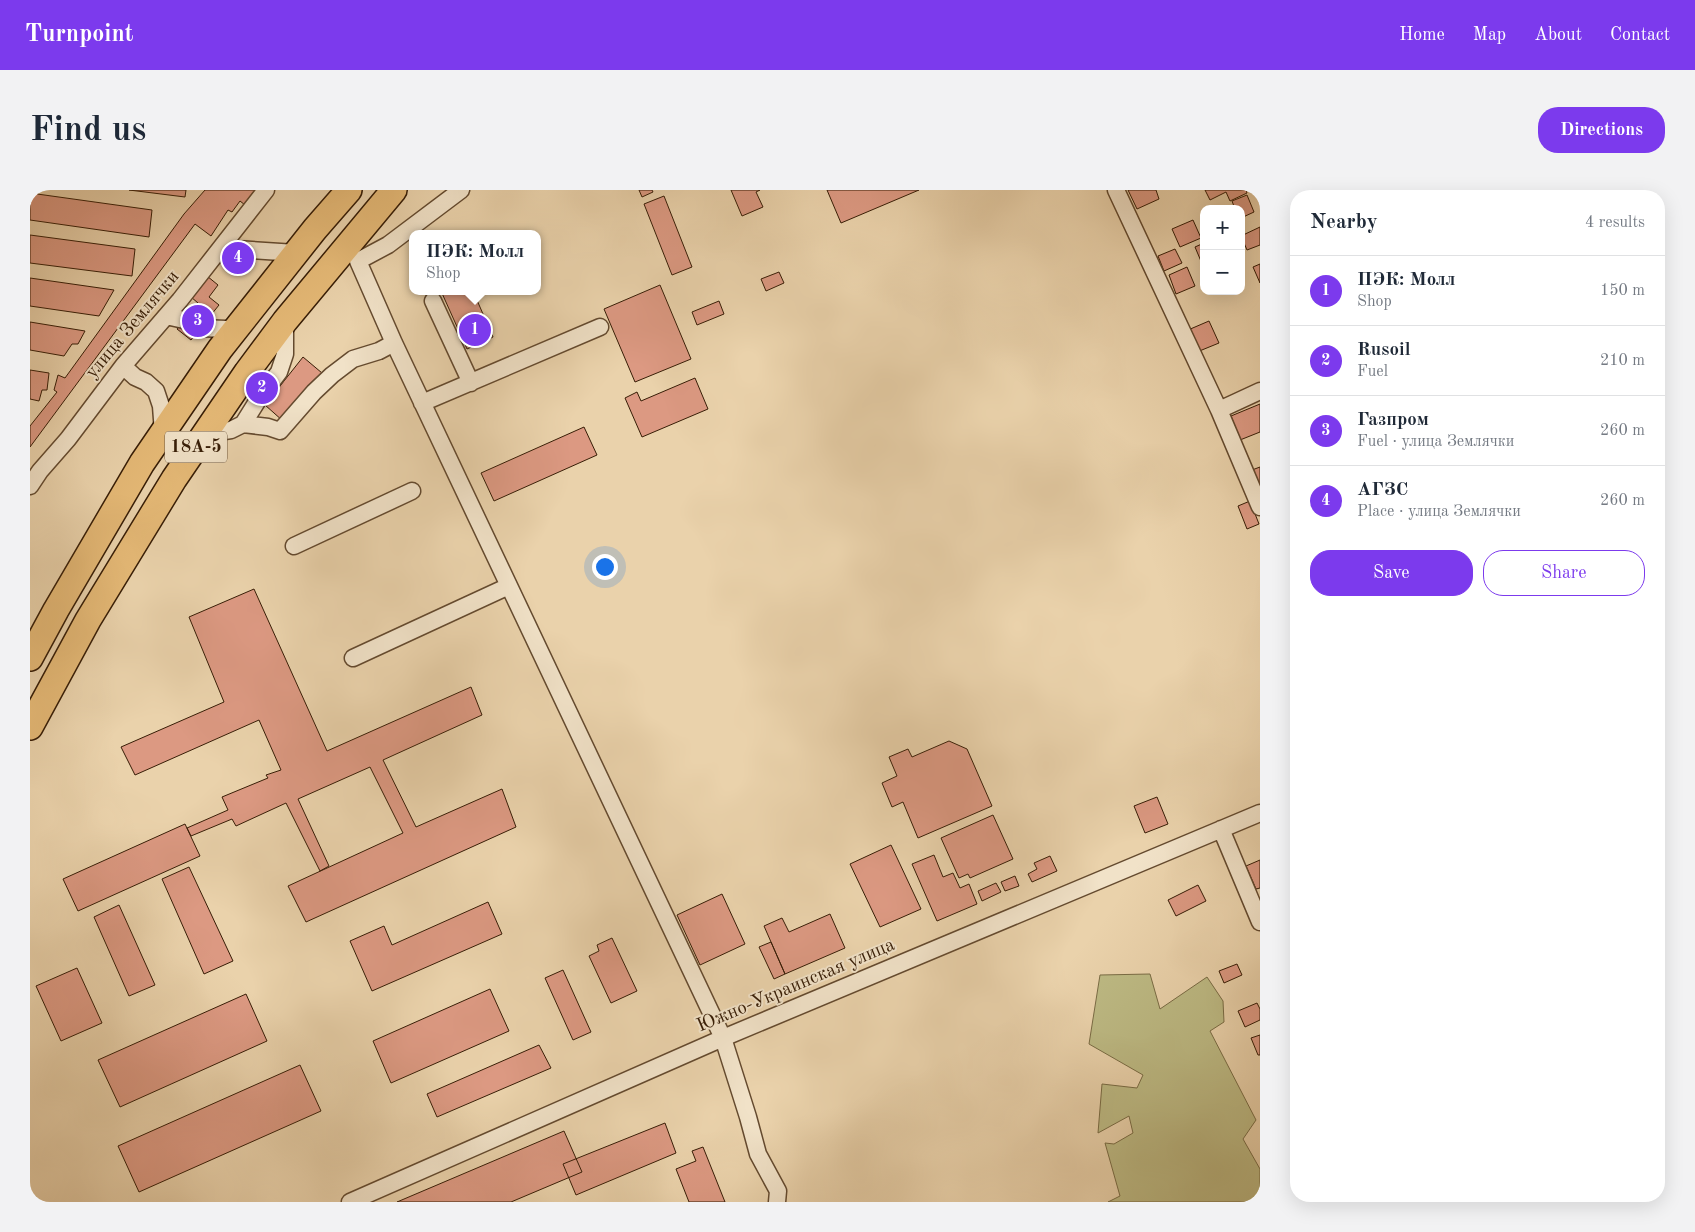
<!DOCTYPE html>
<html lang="en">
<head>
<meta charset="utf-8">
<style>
	body { margin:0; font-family:"Old Standard TT",serif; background:#f2f2f3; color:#1f2937 }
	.controls { position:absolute; right:15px; top:15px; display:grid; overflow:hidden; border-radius:10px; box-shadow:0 5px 20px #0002 }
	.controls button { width:45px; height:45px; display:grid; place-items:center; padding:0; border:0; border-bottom:1px solid #e0e1e3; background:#fff; color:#1f2937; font:25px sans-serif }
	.you { position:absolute; left:574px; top:376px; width:18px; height:18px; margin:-12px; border:4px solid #fff; border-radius:50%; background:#1a73e8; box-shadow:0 0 0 8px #1a73e833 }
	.badge { display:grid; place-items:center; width:32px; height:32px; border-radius:50%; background:#7c3aed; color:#fff; font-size:16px; font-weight:700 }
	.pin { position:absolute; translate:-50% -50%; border:2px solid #fff; box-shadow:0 1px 5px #0006 }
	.popup { position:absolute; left:379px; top:40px; width:132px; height:65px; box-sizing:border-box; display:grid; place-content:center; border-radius:10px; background:#fff; filter:drop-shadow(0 1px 4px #0005); font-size:16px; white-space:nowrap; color:#747a83 }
	.popup b { font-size:19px; color:#1f2937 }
	.popup::after { content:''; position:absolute; left:50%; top:100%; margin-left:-10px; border:10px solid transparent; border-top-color:#fff }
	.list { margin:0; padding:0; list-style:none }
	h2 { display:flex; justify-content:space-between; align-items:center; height:65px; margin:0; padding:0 20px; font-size:21px }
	h2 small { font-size:16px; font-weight:400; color:#747a83 }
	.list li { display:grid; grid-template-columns:32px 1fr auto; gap:15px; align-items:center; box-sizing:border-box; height:70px; padding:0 20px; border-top:1px solid #e0e1e3 }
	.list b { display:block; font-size:19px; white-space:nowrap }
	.list p { margin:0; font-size:16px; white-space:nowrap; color:#747a83 }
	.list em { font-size:16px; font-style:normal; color:#747a83 }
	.actions { display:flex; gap:10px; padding:15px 20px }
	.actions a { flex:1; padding:11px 0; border:1px solid #7c3aed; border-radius:20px; text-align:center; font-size:18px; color:#7c3aed }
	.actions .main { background:#7c3aed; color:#fff }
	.map { position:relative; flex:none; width:1230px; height:1012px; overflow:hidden; border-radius:20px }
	header { display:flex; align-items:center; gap:30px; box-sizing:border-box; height:70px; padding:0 25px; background:#7c3aed; color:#fff }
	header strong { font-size:24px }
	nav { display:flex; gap:28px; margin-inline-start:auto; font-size:18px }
	.intro { display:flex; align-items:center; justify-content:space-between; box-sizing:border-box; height:120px; padding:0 30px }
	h1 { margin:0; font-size:35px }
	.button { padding:12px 22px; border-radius:20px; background:#7c3aed; color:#fff; font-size:18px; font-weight:700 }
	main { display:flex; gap:30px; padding:0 30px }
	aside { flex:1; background:#fff; border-radius:20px; box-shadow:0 5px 20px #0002 }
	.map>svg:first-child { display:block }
</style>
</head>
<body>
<header>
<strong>Turnpoint</strong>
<nav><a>Home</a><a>Map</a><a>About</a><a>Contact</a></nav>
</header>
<div class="intro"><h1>Find us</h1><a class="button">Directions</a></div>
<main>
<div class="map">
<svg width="1230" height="1012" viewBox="0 0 1230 1012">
	<rect width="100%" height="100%" fill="#ead2ab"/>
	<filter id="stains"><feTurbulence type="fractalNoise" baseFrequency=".004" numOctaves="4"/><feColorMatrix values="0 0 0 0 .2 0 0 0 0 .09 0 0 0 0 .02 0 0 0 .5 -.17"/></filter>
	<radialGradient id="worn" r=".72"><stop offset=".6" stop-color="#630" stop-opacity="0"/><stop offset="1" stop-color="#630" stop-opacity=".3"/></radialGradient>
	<!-- green -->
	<path fill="#bdba84" stroke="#7a6c45" d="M1120,784L1130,819L1177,787L1193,811L1194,832L1180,841L1226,930L1213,949L1230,979V1012H1078L1090,1006L1075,953L1084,954L1103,943L1099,926L1068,943L1072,894L1107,898L1113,885L1059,854L1070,785Z"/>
	<!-- building -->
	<path fill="#dc9982" stroke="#371d06" d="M99,0H156L155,7Z
		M175,0H226L215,15L210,11L202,22L198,20L181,46L165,34L0,257V236L27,202L24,200L28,185L35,188L154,24Z
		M609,0H622L623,2L612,7Z
		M701,0H730L726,2L733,17L712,26Z
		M797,0H889L811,33Z
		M1098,0H1126L1129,9L1107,19Z
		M1175,0H1216L1217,3L1200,11L1196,2L1180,10Z
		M0,3L122,20L119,47L0,30Z
		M1217,5L1224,22L1211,28V19H1205L1202,11Z
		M634,6L662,77L642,85L614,14Z
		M1163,30L1171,48L1150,57L1142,39Z
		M1230,37V55L1217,60L1211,46Z
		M0,45L105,59L102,86L0,73Z
		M1174,53V76H1173L1165,57Z
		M1145,59L1152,73L1134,81L1128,66Z
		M200,63L217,65L216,74L199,72Z
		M1230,74V93L1223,77Z
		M1157,77L1165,96L1146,104L1139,85Z
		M749,82L754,93L736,101L731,89Z
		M177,86L188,95L179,107L189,115L161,150L147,139L168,113L161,107Z
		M0,88L84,100L69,126L0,116Z
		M630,95L661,169L605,192L574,119Z
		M411,101H443L463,147L437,159Z
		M689,111L694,124L667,135L662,122Z
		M1179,131L1189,153L1167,162L1158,140Z
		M0,132L55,141L48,154H42L34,166L0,160Z
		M273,167L292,183L253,231L235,215Z
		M0,180L19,183L17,200H12L9,211L0,209Z
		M665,188L678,219L612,247L595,208L607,202L611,211Z
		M1230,214V242L1210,250L1201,226Z
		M554,237L567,265L464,311L451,283Z
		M1230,277V299L1222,280Z
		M1220,311L1229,334L1217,339L1208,316Z
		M224,399L297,561L441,497L452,525L353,570L386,637L472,599L486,637L276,732L258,696L373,643L340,577L268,609L299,676L290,681L256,613L206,636L202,629L161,646L157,638L198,620L192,607L238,588L236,585L251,580L229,530L105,585L91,557L194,512L159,427Z
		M919,551L937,559L962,616L888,648L873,612L862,617L852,593L867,586L859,567L878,559L882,567Z
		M1127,607L1138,634L1115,643L1104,616Z
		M963,625L983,669L940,688L938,684L929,688L911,648Z
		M155,634L170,666L48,721L33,689Z
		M861,655L891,719L850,737L820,674Z
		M904,665L913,687L923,683L930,698L939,694L947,714L907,731L882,674Z
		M1020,666L1027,681L1002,692L998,684L1007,679L1004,673Z
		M1230,670V698L1226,699L1216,676Z
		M159,677L203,771L174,784L132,689Z
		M985,686L989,696L975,701L971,692Z
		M966,693L971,702L952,711L948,701Z
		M1168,695L1176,711L1146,726L1138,710Z
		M692,704L715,754L670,775L647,725Z
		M458,712L472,744L342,801L320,751L354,736L362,755Z
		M89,715L125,795L99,806L64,727Z
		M800,724L815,758L755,784L734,736L752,728L759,742Z
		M582,748L607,801L581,813L559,766L569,761L567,755Z
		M741,752L755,784L744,789L729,757Z
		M1207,774L1212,785L1194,793L1189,781Z
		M47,778L72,833L31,851L6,796Z
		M533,780L561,842L543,850L515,788Z
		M460,799L479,841L361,893L343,851Z
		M216,804L237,851L90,917L68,870Z
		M1227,813L1230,819V830L1215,837L1208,821Z
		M1230,845V865H1228L1221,848Z
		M509,855L521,878L407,927L397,904Z
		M270,875L291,921L109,1002L88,956Z
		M635,933L646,963L546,1005L533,974Z
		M534,941L552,982L481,1012H367Z
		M673,957L695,1012H659L646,979L666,971L662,961Z"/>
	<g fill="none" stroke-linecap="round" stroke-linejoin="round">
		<defs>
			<path id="minor" d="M431,0L358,55L328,71L364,153L693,848L718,927L728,964L748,1001L747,1012
				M1086,0L1189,220L1230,317
				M191,58L266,63
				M403,111L441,193
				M136,126L154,130L170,138L196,139L207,137
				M93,176L105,187L116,192L126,201L131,216L133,243
				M392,213L570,137
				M1189,220L1230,201
				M213,234L238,237L250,241L284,202L302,185L323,169L349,161L364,153
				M175,244L201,240L213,234L228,210L249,182L255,164V131
				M0,296L10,281L38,249L93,176L150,110L236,0
				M264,356L382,301
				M323,468L479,396
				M1191,639L1230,732
				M320,1012L693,848L1230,623"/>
			<path id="highway" d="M0,468L26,420L112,273L190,159L285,39L319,0
				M0,537L58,430L144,289L217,182L255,131L364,0"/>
		</defs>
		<!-- minor casing -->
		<use href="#minor" stroke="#644a2f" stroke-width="19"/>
		<!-- highway casing -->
		<use href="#highway" stroke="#371d06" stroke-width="28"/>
		<!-- minor -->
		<use href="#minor" stroke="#f1e2c8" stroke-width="16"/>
		<!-- highway -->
		<use href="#highway" stroke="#e5b976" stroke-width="25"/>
	</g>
	<g text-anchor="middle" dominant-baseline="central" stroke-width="4" stroke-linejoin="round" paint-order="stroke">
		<!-- shield labels -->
		<rect fill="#f1e2c8" stroke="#6f5840" stroke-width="1" x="135" y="241.5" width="62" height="31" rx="4"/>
		<g font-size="18" font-weight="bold" fill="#371d06">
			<text x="166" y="257">18А-5</text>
		</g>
		<!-- street labels -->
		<g font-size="19" fill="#371d06" stroke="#f1e2c8">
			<text transform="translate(103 135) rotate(-50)">улица Землячки</text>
			<text transform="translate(766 796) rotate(-23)">Южно-Украинская улица</text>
		</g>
	</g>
	<rect width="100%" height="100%" filter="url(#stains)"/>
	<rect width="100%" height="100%" fill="url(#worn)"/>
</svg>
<div class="controls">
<button>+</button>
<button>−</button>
</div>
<div class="you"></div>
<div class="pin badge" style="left:445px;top:140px">1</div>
<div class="popup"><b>ПЭК: Молл</b>Shop</div>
<div class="pin badge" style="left:232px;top:198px">2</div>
<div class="pin badge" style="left:168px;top:131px">3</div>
<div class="pin badge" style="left:208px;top:68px">4</div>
</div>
<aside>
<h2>Nearby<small>4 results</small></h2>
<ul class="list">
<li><span class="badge">1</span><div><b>ПЭК: Молл</b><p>Shop</p></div><em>150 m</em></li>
<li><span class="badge">2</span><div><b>Rusoil</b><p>Fuel</p></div><em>210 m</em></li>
<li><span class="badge">3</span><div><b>Газпром</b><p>Fuel · улица Землячки</p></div><em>260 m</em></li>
<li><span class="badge">4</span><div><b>АГЗС</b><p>Place · улица Землячки</p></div><em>260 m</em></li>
</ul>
<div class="actions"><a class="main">Save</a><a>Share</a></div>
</aside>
</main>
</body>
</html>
